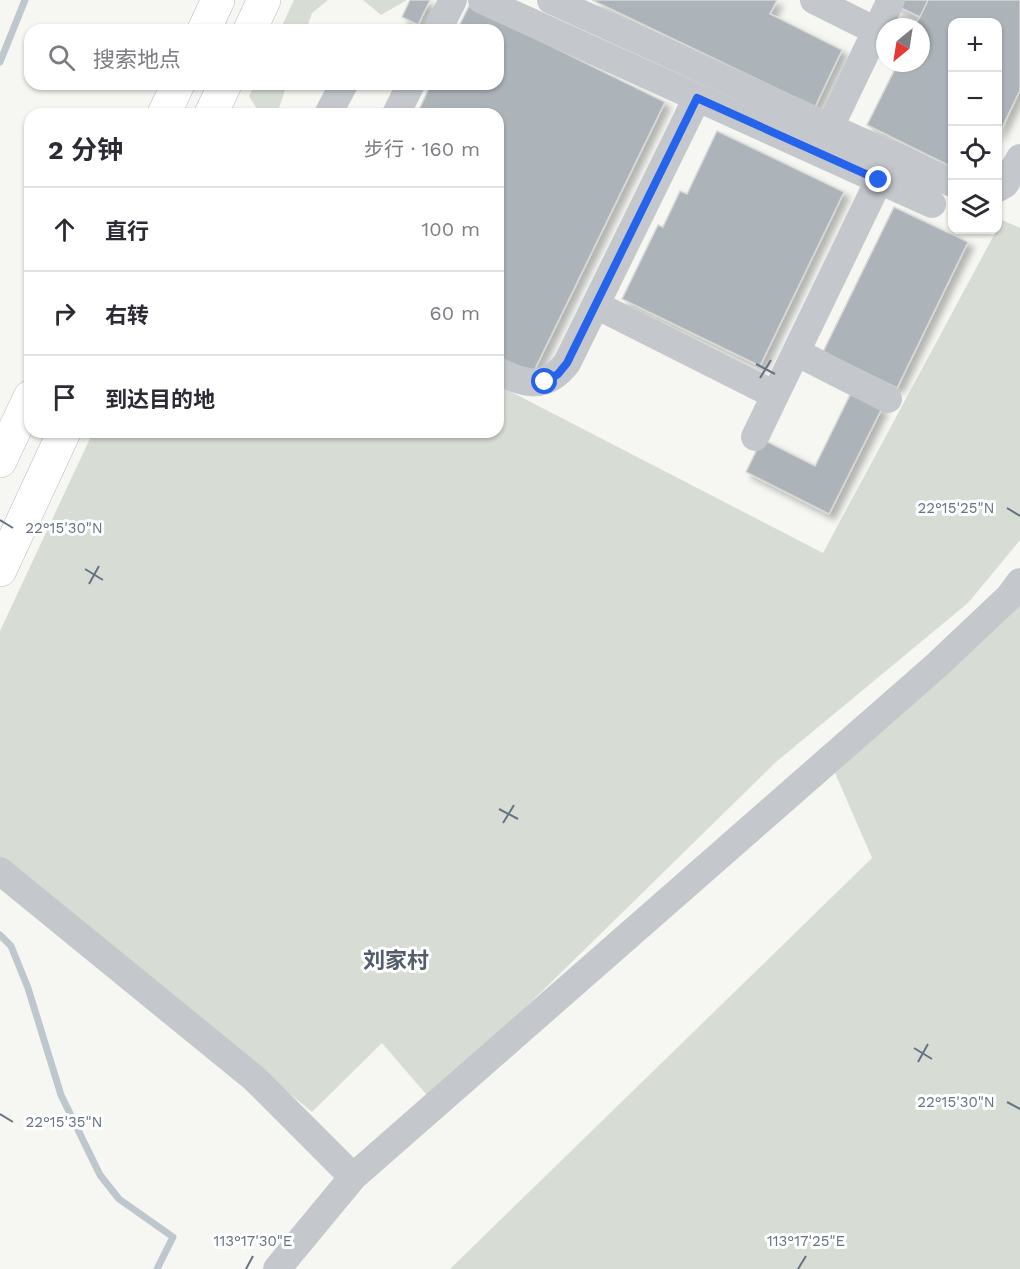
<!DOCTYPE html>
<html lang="zh">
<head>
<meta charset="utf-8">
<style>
	body { margin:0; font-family:"Work Sans","Noto Sans SC",sans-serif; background:#f7f7f7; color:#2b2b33 }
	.controls { position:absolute; right:18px; top:18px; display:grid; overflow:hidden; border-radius:12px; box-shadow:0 2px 4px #0004 }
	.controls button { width:54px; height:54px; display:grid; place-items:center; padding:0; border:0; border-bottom:2px solid #e1e1e2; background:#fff; color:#2b2b33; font:30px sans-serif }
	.compass { position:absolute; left:876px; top:18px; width:54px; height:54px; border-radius:50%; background:#fff; box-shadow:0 2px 4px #0004; rotate:210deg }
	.stop { position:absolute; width:18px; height:18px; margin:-14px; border:4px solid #2563eb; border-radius:50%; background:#fff }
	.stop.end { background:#2563eb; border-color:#fff; box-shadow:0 2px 6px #0008 }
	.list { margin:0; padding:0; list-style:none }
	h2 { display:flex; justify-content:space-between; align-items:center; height:78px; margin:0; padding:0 24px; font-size:26px }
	h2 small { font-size:20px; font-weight:400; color:#7c7c81 }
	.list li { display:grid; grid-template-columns:39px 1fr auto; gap:18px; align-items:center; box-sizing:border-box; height:84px; padding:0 24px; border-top:2px solid #e1e1e2 }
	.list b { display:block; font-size:22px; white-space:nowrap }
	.list em { font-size:20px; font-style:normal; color:#7c7c81 }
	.icon { flex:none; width:33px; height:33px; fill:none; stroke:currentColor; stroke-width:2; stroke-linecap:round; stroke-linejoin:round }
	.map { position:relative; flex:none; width:1020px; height:1269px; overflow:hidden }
	.search { position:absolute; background:#fff; box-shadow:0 2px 4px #0004; left:24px; top:24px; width:480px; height:66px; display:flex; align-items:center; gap:15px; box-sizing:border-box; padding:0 21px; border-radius:18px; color:#7c7c81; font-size:22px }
	.panel { position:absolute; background:#fff; box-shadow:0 2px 4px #0004; left:24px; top:108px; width:480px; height:330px; border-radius:18px }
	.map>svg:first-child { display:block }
</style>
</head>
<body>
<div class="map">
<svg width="1020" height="1269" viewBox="0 0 1020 1269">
	<defs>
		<filter id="shadow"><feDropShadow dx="5.5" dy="5.5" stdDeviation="3" flood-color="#0004"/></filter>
	</defs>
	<rect width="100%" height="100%" fill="#f6f7f3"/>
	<!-- green -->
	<path fill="#d7ddd4" d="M294,0H328L312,13L306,30H280Z
		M363,0H407L381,15Z
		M255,84H287L277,114C259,114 258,111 249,96Z
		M1002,220L1020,228V540L968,603L776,762L431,1100L382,1043L312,1112L0,857V631L93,432H498V385L823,553Z
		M1020,595V1269H450L872,858L832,766Z"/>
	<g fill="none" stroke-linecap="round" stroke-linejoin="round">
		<!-- stream -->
		<path stroke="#bdc7cd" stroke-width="7" d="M0,62L25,0
			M0,935L11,946L28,988L61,1095L100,1175L119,1199L173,1237L157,1269"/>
	</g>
	<!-- building -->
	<path fill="#acb3b9" stroke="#d8d8d6" stroke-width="1.5" filter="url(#shadow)" d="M410,0H430L418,25L402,17Z
		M592,0H777L770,14L842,50L815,107Z
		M884,0H928L920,17Z
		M928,0H1020V90L998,136V22H952V167L867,125L898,63H921V27H915Z
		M469,6L665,102L532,375L498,358V114H417L431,84H498V30H457Z
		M717,131L844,192L760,366L622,299L658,225L663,227L680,191L687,194Z
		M894,207L968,242L897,388L823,352Z
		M851,393L882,408L829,514L746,472L762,439L815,466Z"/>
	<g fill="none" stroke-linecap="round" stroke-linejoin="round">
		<defs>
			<path id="major" d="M204,30L218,0
				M250,30L264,0
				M164,114L178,84
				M211,114L225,84
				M0,461L30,397
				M0,570L64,432"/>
		</defs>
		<!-- major casing -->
		<use href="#major" stroke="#b7babf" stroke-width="34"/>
		<!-- minor -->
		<path stroke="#c4c7cb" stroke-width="28" d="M482,0L932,204
			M551,0L952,183
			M814,0L876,31
			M438,30L453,0
			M328,114L344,84
			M396,114L411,84
			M830,127L891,0
			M998,188L1005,184L1020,158
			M596,305L775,395
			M796,352L888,399
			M498,371C526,385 546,390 567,363L697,98
			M755,437L879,180
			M0,871L255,1079L353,1177
			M277,1269L353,1177L937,665L1009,597L1020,582"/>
		<!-- major -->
		<use href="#major" stroke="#fff" stroke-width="33"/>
	</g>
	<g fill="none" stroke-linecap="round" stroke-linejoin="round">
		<!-- route -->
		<path stroke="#2563eb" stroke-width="8" d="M545,382L558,374L567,363L697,98L879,180"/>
	</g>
	<!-- ticks -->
	<path fill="none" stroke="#657384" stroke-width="2" d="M756,364L775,374M760,378L771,360M1007,508L1020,516M0,520L13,528M85,569L103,580M89,584L99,566M499,809L518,819M503,823L514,805M914,1048L932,1059M918,1062L928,1044M1007,1102L1020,1109M0,1114L13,1122M246,1269L253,1256M798,1269L806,1256"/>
	<g text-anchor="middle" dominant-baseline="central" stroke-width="6" stroke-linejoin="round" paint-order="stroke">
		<!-- quarter labels -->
		<g font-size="22" font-weight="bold" fill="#535d69" stroke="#fff">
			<text x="396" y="960">刘家村</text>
		</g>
	</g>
	<g font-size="15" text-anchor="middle" fill="#657384" stroke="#fff" stroke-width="6" stroke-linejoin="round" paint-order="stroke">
		<text x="956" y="513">22°15'25"N</text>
		<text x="64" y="533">22°15'30"N</text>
		<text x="956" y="1107">22°15'30"N</text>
		<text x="64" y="1127">22°15'35"N</text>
		<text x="253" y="1246">113°17'30"E</text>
		<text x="806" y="1246">113°17'25"E</text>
	</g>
</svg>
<div class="controls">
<button>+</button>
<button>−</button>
<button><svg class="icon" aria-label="locate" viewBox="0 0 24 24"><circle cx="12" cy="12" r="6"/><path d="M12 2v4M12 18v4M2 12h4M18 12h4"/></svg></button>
<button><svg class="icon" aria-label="layers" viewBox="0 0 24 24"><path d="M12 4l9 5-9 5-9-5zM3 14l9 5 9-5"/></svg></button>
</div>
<svg class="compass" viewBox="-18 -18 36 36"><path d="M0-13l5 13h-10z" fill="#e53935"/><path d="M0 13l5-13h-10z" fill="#7c7c81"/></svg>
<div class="stop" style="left:545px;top:382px"></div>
<div class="stop end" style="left:879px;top:180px"></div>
<div class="search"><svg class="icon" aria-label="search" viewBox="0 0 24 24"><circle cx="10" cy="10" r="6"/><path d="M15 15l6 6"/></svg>搜索地点</div>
<section class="panel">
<h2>2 分钟<small>步行 · 160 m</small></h2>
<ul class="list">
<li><svg class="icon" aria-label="ahead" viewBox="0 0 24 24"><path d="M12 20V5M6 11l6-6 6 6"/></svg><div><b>直行</b></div><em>100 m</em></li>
<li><svg class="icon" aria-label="right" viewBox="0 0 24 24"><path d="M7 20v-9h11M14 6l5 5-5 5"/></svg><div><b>右转</b></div><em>60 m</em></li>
<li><svg class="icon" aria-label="arrive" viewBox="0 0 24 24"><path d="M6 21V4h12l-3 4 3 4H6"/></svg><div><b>到达目的地</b></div></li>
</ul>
</section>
</div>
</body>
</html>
